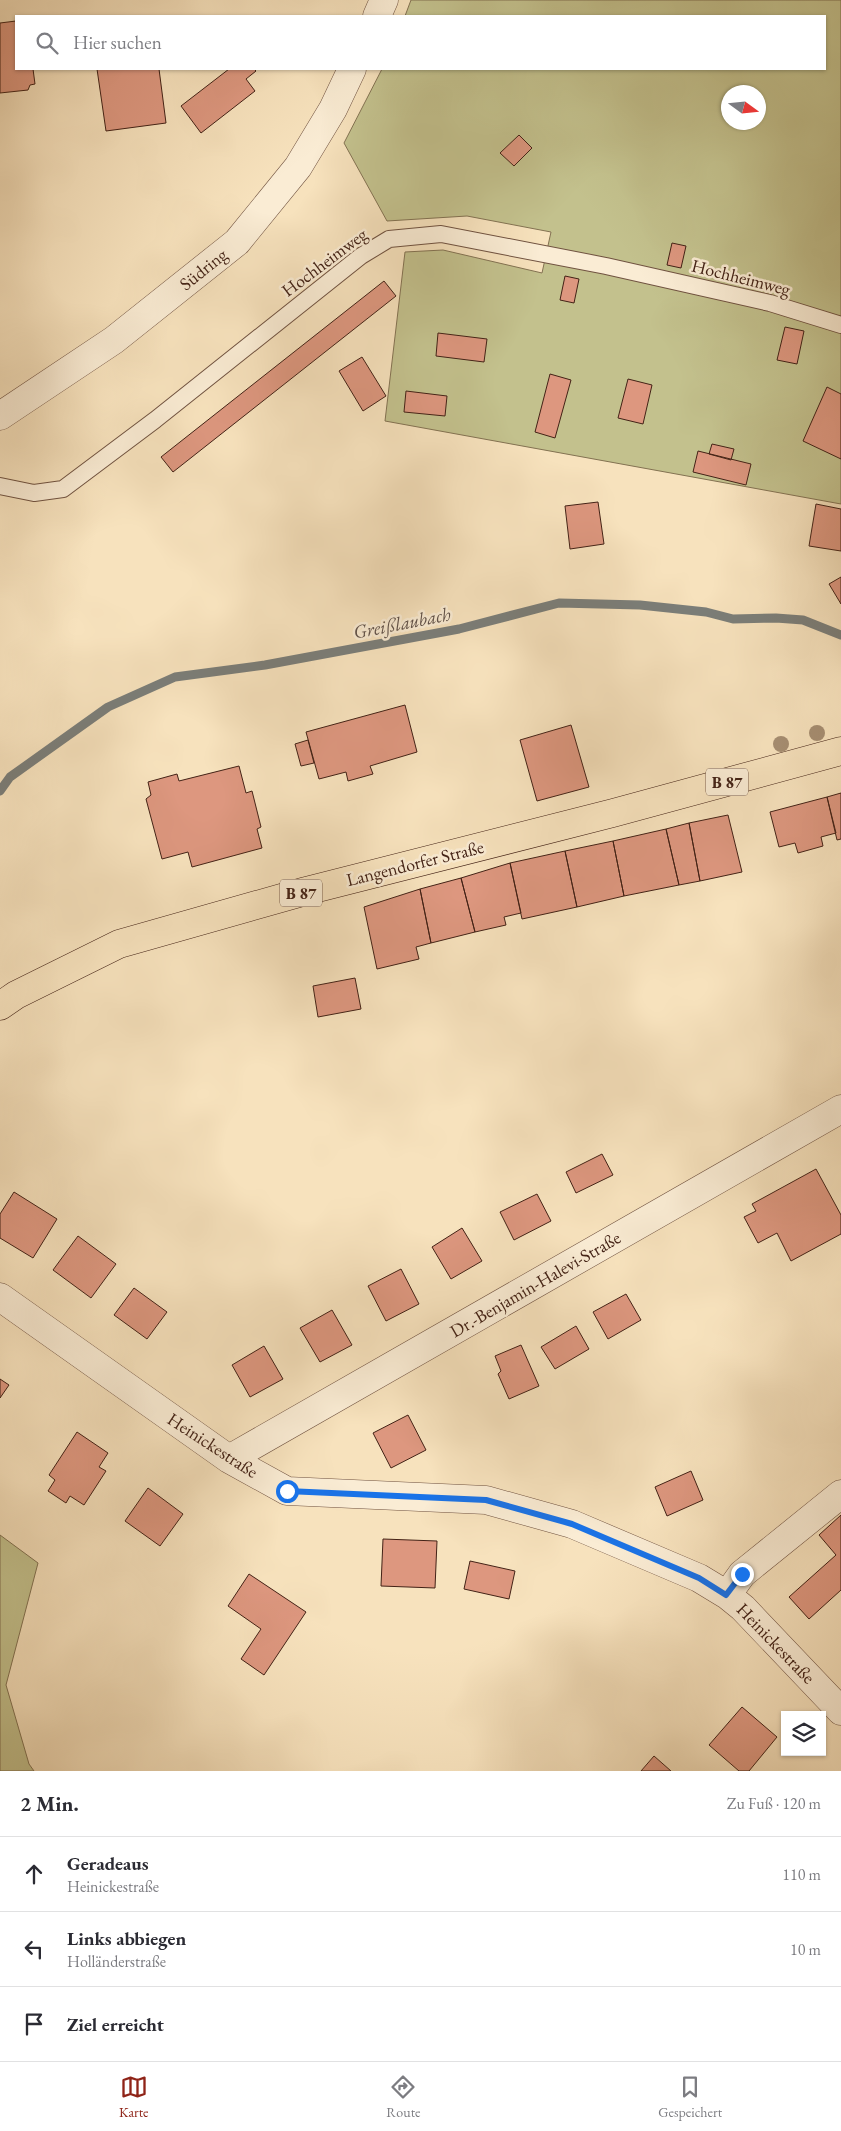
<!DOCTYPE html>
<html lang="de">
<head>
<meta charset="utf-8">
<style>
	body { margin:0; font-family:"EB Garamond",serif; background:#f2f2f3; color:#2b2b33 }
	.controls { position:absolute; right:15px; bottom:15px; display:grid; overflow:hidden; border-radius:0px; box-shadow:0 1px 4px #0004 }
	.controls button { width:45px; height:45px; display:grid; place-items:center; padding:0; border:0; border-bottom:1px solid #e1e1e2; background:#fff; color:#2b2b33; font:25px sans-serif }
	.compass { position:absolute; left:721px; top:85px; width:45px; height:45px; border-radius:50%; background:#fff; box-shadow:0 1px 4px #0004; rotate:105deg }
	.stop { position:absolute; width:15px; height:15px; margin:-11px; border:4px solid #1a73e8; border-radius:50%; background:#fff }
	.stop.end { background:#1a73e8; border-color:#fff; box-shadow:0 1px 5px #0008 }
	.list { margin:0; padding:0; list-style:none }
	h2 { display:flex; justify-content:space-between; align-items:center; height:65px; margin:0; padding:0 20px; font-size:21px }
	h2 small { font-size:16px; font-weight:400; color:#7c7c81 }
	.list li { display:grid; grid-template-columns:32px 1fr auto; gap:15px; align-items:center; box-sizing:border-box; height:75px; padding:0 20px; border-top:1px solid #e1e1e2 }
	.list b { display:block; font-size:19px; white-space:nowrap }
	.list p { margin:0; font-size:16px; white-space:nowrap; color:#7c7c81 }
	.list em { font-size:16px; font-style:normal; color:#7c7c81 }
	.icon { flex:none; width:28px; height:28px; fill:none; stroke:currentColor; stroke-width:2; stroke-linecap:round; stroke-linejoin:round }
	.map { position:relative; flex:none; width:841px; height:1771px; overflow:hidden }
	.search { position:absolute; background:#fff; box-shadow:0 1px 4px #0004; left:15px; right:15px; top:15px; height:55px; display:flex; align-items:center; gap:12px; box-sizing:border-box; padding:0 18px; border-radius:0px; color:#7c7c81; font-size:19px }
	.sheet { height:290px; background:#fff }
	nav { display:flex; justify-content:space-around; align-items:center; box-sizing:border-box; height:70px; border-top:1px solid #e1e1e2; background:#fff; font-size:14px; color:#7c7c81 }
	nav a { display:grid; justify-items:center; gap:2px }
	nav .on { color:#8f2418 }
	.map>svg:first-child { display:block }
</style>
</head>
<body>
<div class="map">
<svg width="841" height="1771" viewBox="0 0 841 1771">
	<rect width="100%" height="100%" fill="#f7e2bd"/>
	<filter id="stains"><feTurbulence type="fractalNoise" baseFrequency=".004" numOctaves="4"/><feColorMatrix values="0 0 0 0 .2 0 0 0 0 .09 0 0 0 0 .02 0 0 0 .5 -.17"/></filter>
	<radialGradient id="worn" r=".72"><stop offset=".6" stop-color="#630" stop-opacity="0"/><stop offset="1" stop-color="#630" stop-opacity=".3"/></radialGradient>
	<!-- green -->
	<path fill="#c3c18d" stroke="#837252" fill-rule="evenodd" d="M411,0H841V504L385,421L405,252L443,250L542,273L551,232L467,216L387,221L344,143L382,69H825V16H405ZM728,92H758V122H728Z
		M0,1535L38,1563L6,1685L29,1764L34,1771H0Z"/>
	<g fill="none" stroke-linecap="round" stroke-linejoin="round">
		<!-- stream -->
		<path stroke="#7b7e79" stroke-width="9" d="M0,791L10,777L108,707L175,677L265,665L459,629L559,603L640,605L706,612L733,619L776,618L803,620L841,635"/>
	</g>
	<!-- building -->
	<path fill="#dd977f" stroke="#432216" d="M16,21V69H33L35,84L30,85L28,90L0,93V23Z
		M97,69H159L166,123L106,131Z
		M229,69H254L256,71L246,79L255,91L201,133L181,106Z
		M519,135L532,148L514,166L500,153Z
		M672,243L686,246L681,268L667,265Z
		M565,276L579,279L574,303L560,300Z
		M384,281L396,296L173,472L161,457Z
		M785,327L804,331L797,364L777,360Z
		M438,333L487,339L484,362L436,356Z
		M362,357L386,396L363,411L339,371Z
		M550,374L571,380L555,438L535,432Z
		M628,379L652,385L643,424L618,418Z
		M827,387L841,394V459L803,441Z
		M406,391L447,396L445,416L404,412Z
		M712,444L734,449L731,460L709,454Z
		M698,451L751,464L746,485L693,472Z
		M598,502L604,544L570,549L565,506Z
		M816,504L841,509V551L809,546Z
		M841,577V604L829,584Z
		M405,705L417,752L370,766L373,774L348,781L346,772L319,779L306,732Z
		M571,725L589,787L537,801L520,740Z
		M308,740L314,763L301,766L295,744Z
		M239,766L246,793L252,791L261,827L257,829L262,848L192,867L188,852L162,859L146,799L151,795L148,782L177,774L179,781Z
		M841,793V839L837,840L827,797Z
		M827,797L836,833L821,837L823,846L798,853L795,843L779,847L770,812Z
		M728,815L742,872L700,881L689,823Z
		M689,823L700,881L679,885L666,829Z
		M666,829L679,885L624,896L613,841Z
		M613,841L624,896L577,907L565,851Z
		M565,851L577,907L522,919L510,863Z
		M510,863L521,913L504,917L506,925L475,932L461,878Z
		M461,878L475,932L431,943L420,889Z
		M420,889L431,943L416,947L419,959L377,969L364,907Z
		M355,978L361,1009L318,1017L313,986Z
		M602,1154L613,1175L576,1193L566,1172Z
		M816,1169L841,1215V1234L791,1261L777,1233L758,1243L744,1217L756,1211L752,1204Z
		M14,1192L57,1219L33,1258L0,1238V1214Z
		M537,1194L551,1221L514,1240L500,1212Z
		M462,1228L482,1261L451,1279L432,1247Z
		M78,1236L116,1264L91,1298L53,1270Z
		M401,1269L419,1304L386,1321L368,1286Z
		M134,1288L167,1312L147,1339L114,1315Z
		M626,1294L641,1320L608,1339L593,1312Z
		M332,1310L352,1345L320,1362L300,1328Z
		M576,1326L589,1349L555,1369L541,1347Z
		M521,1345L539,1386L509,1399L498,1374L501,1371L495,1356Z
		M264,1346L283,1379L250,1397L232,1365Z
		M0,1379L9,1385L0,1398Z
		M408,1415L426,1450L391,1468L373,1433Z
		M77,1432L108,1453L99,1467L106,1471L84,1505L70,1496L66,1503L48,1491L55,1480L49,1475Z
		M691,1471L703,1500L667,1516L655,1487Z
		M148,1488L183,1514L160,1546L125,1521Z
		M841,1515V1590L809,1619L789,1597L836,1555L819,1535Z
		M383,1539L437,1541L435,1588L381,1586Z
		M470,1561L515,1571L509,1599L464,1589Z
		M249,1574L306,1612L264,1675L241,1659L261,1629L228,1606Z
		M742,1707L777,1737L749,1771H739L709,1745Z
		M654,1756L671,1771H641Z"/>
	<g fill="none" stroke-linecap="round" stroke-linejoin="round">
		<defs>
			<path id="lane" d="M0,486L34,493L63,489L155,420L361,256L389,239L441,234L606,266L770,303L841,325"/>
			<path id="street" d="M377,16L384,0
				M0,416L114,340L237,242L298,167L333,109L352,69
				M0,1297L229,1459L287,1491L486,1500L572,1524L699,1578L727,1595L743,1608L841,1711
				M229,1459L841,1109
				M727,1595L742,1574L841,1494"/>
			<path id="primary" d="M0,1006L16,995L119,944L306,891L613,813L841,751"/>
		</defs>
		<!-- lane casing -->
		<use href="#lane" stroke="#705240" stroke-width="18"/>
		<!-- street casing -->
		<use href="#street" stroke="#705240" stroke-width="29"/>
		<!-- primary casing -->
		<use href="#primary" stroke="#432216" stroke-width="29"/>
		<!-- lane -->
		<use href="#lane" stroke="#faecd4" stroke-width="16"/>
		<!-- street -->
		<use href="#street" stroke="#faecd4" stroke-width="28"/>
		<!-- primary -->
		<use href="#primary" stroke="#f7e2bd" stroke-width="28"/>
	</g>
	<!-- trees -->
	<g fill="#a68e72">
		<circle cx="817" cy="733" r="8"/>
		<circle cx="781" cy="744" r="8"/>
	</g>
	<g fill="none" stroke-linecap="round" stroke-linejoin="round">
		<!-- route -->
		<path stroke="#1a73e8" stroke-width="6" d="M287,1491L486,1500L572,1524L699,1578L726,1595L742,1574"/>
	</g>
	<g text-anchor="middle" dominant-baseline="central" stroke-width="5" stroke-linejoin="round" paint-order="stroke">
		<!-- shield labels -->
		<g fill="#faecd4" stroke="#7a5f4f" stroke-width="1">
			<rect x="706" y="768.5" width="42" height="27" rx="4"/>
			<rect x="280" y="879.5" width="42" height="27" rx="4"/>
		</g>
		<g font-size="16" font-weight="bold" fill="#432216">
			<text x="727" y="782">B 87</text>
			<text x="301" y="893">B 87</text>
		</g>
		<!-- street labels -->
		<g font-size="18" fill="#432216" stroke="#faecd4">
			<text transform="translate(324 262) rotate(-37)">Hochheimweg</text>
			<text transform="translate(203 269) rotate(-39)">Südring</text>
			<text transform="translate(741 277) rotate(14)">Hochheimweg</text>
			<text transform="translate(415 863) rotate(-14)">Langendorfer Straße</text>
			<text transform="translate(535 1284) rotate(-30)">Dr.-Benjamin-Halevi-Straße</text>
			<text transform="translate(213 1445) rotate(33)">Heinickestraße</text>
			<text transform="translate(776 1643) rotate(46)">Heinickestraße</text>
		</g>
		<!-- water labels -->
		<g font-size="19" font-style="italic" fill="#5f5048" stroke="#faecd4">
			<text transform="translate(402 623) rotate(-11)">Greißlaubach</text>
		</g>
	</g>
	<rect width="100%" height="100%" filter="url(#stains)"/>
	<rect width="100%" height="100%" fill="url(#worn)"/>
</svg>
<div class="controls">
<button><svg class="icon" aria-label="layers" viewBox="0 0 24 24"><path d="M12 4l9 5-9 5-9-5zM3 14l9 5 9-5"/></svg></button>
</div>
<svg class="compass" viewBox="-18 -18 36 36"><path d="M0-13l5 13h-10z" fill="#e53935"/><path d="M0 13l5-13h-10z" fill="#7c7c81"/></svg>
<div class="stop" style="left:287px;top:1491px"></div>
<div class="stop end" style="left:742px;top:1574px"></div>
<div class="search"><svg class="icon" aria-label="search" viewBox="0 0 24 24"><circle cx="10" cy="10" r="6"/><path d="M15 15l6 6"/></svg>Hier suchen</div>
</div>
<section class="sheet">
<h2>2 Min.<small>Zu Fuß · 120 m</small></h2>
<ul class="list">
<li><svg class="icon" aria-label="ahead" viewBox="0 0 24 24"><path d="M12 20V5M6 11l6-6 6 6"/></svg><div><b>Geradeaus</b><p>Heinickestraße</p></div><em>110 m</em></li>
<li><svg class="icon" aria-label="left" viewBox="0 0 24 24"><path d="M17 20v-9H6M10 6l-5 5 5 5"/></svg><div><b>Links abbiegen</b><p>Holländerstraße</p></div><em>10 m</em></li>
<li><svg class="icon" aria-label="arrive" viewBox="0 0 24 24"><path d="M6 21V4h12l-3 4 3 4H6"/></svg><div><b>Ziel erreicht</b></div></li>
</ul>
</section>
<nav>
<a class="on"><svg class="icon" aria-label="map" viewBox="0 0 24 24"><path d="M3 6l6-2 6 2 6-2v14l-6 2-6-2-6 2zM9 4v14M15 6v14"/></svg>Karte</a>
<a><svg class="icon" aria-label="directions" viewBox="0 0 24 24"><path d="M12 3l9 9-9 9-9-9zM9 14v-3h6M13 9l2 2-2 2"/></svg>Route</a>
<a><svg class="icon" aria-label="saved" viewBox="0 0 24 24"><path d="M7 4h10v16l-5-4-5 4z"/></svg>Gespeichert</a>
</nav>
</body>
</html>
